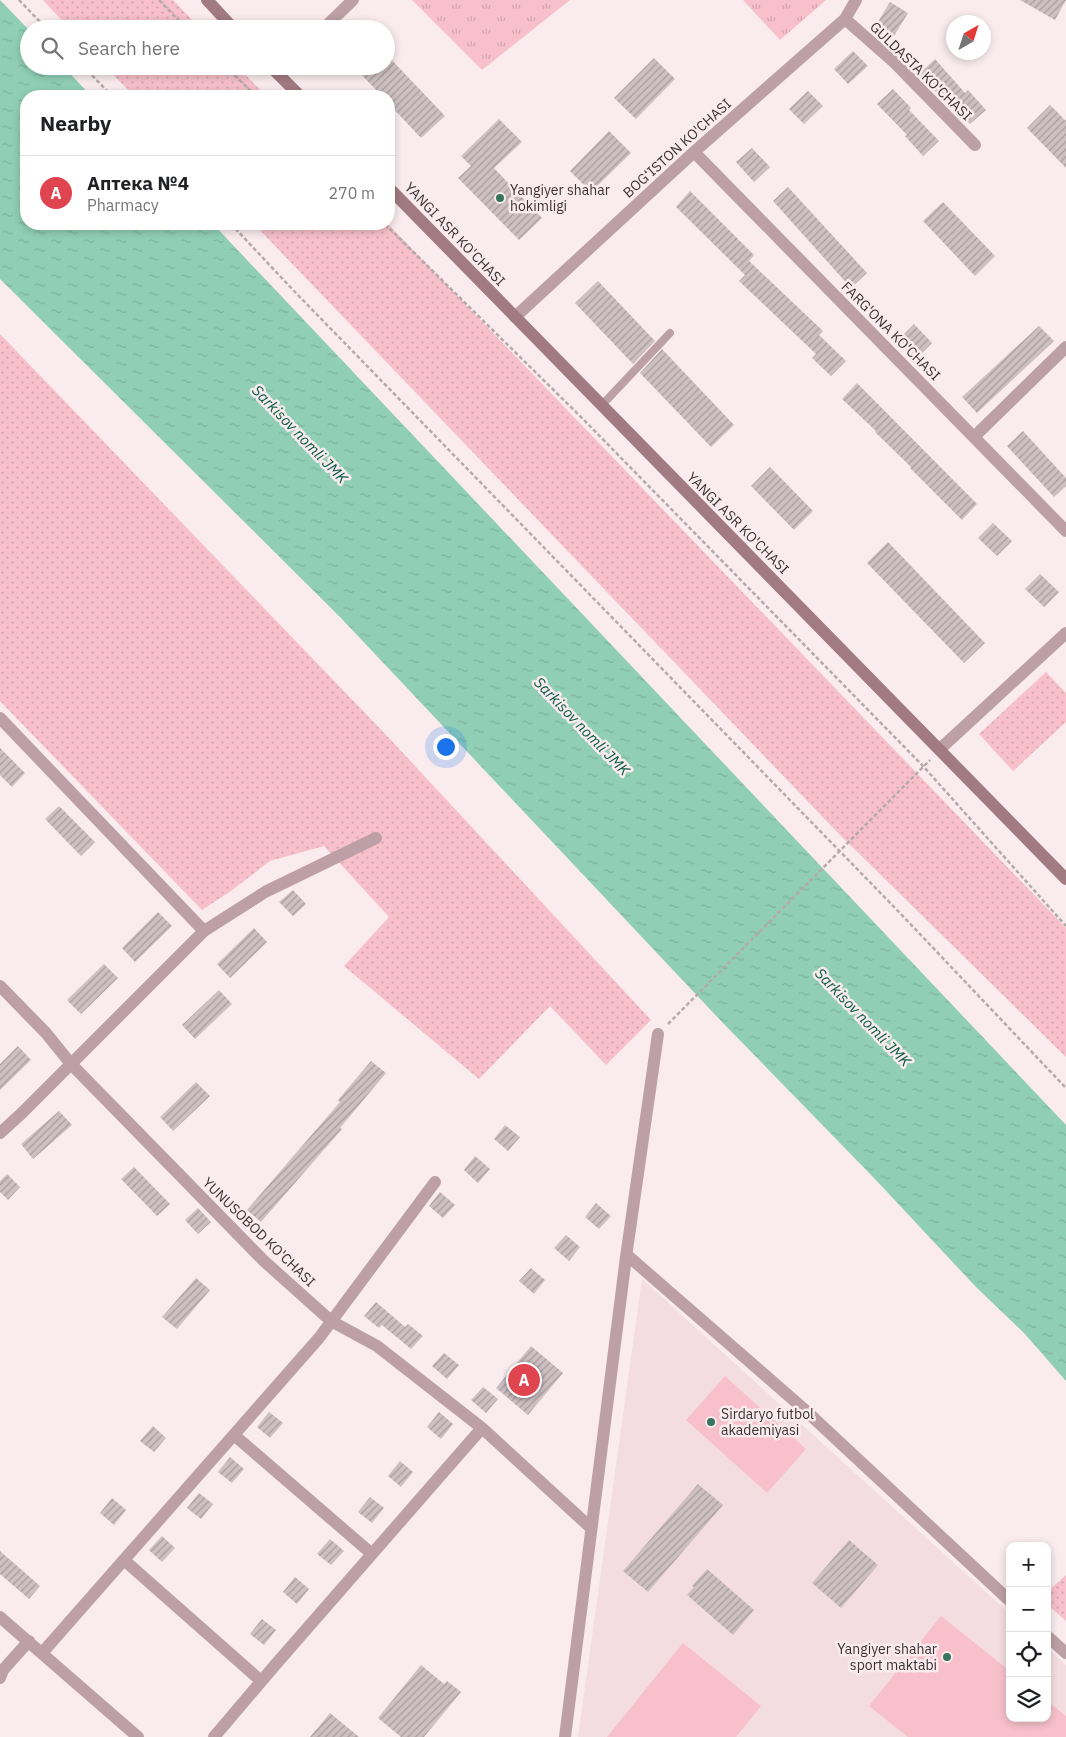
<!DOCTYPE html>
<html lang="en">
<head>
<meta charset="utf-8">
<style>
	body { margin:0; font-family:"IBM Plex Sans",sans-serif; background:#f6f6f6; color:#202124 }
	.controls { position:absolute; right:15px; bottom:15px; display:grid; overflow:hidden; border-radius:10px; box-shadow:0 2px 8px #0003 }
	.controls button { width:45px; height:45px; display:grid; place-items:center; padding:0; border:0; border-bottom:1px solid #e0e0e0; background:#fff; color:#202124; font:25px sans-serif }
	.compass { position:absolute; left:946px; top:15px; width:45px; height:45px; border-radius:50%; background:#fff; box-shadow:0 2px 8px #0003; rotate:39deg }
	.you { position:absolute; left:445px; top:746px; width:18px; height:18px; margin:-12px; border:4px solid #fff; border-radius:50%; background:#1a73e8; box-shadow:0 0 0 8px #1a73e833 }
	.badge { display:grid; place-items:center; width:32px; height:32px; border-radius:50%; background:#ea580c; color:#fff; font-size:16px; font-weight:700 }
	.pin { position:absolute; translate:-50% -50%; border:2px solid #fff; box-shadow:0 1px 5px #0006 }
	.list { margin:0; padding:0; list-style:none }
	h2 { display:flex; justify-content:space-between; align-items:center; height:65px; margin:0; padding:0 20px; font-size:21px }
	h2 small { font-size:16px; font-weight:400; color:#757577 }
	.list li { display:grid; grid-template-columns:32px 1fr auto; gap:15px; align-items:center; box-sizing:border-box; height:75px; padding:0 20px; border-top:1px solid #e0e0e0 }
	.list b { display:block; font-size:19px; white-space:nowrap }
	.list p { margin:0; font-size:16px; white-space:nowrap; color:#757577 }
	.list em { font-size:16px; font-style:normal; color:#757577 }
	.icon { flex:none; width:28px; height:28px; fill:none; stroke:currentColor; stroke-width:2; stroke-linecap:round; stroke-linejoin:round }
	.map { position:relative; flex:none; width:1066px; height:1737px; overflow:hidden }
	.search { position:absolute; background:#fff; box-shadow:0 2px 8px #0003; left:20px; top:20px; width:375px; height:55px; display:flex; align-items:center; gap:12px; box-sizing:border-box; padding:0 18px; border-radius:28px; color:#757577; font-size:19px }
	.panel { position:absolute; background:#fff; box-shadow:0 2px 8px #0003; left:20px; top:90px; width:375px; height:140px; border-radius:20px }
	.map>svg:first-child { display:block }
</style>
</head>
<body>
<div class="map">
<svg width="1066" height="1737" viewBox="0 0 1066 1737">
	<defs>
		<pattern id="grass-dots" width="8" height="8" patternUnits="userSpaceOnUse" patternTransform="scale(1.25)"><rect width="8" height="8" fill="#f7c0ca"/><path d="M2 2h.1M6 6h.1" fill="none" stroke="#d4a5ae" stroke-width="1.8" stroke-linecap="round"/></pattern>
		<pattern id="park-tufts" width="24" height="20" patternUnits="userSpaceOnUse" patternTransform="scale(1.25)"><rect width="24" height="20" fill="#f7c0ca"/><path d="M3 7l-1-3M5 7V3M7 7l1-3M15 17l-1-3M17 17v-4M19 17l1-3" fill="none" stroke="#d4a5ae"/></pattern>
		<pattern id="water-ripples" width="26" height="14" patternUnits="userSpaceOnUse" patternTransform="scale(1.25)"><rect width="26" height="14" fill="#90cfb6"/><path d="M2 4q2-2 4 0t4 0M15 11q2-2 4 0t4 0" fill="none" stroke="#7db29d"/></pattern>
		<pattern id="building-hatch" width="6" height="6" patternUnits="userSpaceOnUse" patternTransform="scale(1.25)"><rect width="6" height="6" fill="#cdbfc2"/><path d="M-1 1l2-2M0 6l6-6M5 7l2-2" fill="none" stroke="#a79c9e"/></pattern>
	</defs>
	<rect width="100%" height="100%" fill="#f9ebee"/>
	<!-- built -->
	<path fill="#f4dde1" d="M642,1279L1010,1614V1718H1047V1648L1066,1665V1737H578Z"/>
	<!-- grass -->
	<path fill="url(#grass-dots)" d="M43,0H173L201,29H70Z
		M105,66H237L266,96H134Z
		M254,224H388L1066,928V1057L838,833Z
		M0,334L389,738L651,1020L606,1065L550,1006L479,1079L344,966L389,917L324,846L270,861L231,891L202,910L0,701Z
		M1046,672L1066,693V722L1013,771L979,734Z
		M1066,1575V1621L1047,1604V1592Z"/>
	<!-- park -->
	<path fill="url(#park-tufts)" d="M412,0H570L482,70Z
		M743,0H826L780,40Z"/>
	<!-- pitch -->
	<path fill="#f7c0ca" d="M725,1376L806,1449L767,1493L686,1420Z
		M941,1616L1010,1671V1718H1047V1701L1066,1716V1737H908L869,1706Z
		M683,1643L761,1706L736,1737H607Z"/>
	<!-- water -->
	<path fill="url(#water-ripples)" d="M0,0L29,30V66H63L91,96H26V224H213L1066,1125V1381L1025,1334L976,1287L874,1178L722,1022L341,618L0,279Z"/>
	<!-- building -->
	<path fill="url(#building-hatch)" d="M1020,0H1066L1055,20Z
		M890,2L908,13L894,36L876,25Z
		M853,51L868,66L848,84L834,69Z
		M386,54L445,116L421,138L389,104V96H382L353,66H386Z
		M654,58L675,79L636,119L614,98Z
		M935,59L965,93L968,90L986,110L970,124L939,91L937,93L919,74Z
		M893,89L911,108L909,110L939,141L923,156L905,136L907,135L877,104Z
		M808,91L823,106L804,124L789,109Z
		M1050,105L1066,121V168L1027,128Z
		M499,119L522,142L494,168L542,218L519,240L458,178L471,166L461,156Z
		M609,131L631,153L591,192L570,171Z
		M752,148L770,167L754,182L736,162Z
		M788,187L867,273L851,288L773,201Z
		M690,191L754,255L749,261L823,331L819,335L846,361L831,376L812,358L816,354L739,281L745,275L676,207Z
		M943,202L995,256L975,276L923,221Z
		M598,281L655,341L633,364L575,303Z
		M914,324L932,343L917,358L899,339Z
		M1039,326L1054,341L977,413L962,397Z
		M662,349L734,425L711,447L640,373Z
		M857,383L977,504L962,520L910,468L911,467L875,432L876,431L842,399Z
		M1023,431L1066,478V486L1054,497L1007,446Z
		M770,467L813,511L794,530L751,486Z
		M993,523L1012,541L997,556L978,538Z
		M888,542L985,643L964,663L867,563Z
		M1040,574L1059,592L1044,607L1025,589Z
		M0,748L25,773L12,787L0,775Z
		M59,806L95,842L81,856L45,819Z
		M293,890L306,904L293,916L279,902Z
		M158,912L172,926L135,962L122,948Z
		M254,928L267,942L230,978L217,964Z
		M104,964L118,978L81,1014L67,1000Z
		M219,990L232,1004L195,1039L182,1025Z
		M18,1046L31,1060L0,1090V1064Z
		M371,1061L386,1073L340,1128L342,1129L261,1222L247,1210L340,1102L338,1100Z
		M196,1082L210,1096L173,1131L160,1117Z
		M59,1111L72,1125L33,1159L21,1144Z
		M505,1125L520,1137L508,1151L494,1139Z
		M475,1156L490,1169L478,1183L464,1170Z
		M134,1167L170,1204L157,1216L121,1179Z
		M7,1174L20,1187L8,1200L0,1192V1181Z
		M440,1192L455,1205L443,1218L429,1206Z
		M596,1203L611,1216L599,1229L585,1217Z
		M198,1208L211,1222L198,1234L185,1220Z
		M566,1235L580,1247L569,1261L554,1248Z
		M531,1268L545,1280L534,1294L519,1281Z
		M196,1278L210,1290L177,1329L162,1317Z
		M376,1302L405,1327L408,1324L423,1336L411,1349L382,1325L379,1328L364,1316Z
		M531,1346L563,1373L528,1415L496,1388Z
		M444,1353L459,1365L447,1379L432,1366Z
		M483,1387L498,1399L486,1413L471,1400Z
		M269,1412L283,1423L270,1438L257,1427Z
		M439,1412L453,1424L441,1439L427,1427Z
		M153,1426L166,1438L154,1452L140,1441Z
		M230,1457L244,1469L232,1483L218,1472Z
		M400,1461L413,1472L401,1487L388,1476Z
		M698,1484L723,1505L648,1592L623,1571Z
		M199,1493L213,1504L201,1519L187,1508Z
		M370,1497L384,1508L372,1523L358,1512Z
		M112,1498L126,1510L114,1525L100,1513Z
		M162,1536L175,1548L162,1562L149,1550Z
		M330,1539L344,1551L331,1565L317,1554Z
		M849,1540L878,1565L841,1608L812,1583Z
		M0,1551L40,1586L29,1599L0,1574Z
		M707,1569L754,1610L733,1635L687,1595L694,1587L692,1586Z
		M295,1577L309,1589L297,1604L283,1592Z
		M262,1619L276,1630L264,1645L250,1634Z
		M421,1665L444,1684L447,1681L461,1692L424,1737H401L378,1718Z
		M330,1713L359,1737H310Z"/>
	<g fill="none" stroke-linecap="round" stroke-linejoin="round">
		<!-- path -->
		<path stroke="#b4a9ab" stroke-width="2.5" stroke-dasharray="4 2.5" stroke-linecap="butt" d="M19,0L47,29
			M159,0L187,29
			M83,66L112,96
			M225,66L256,96
			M231,224L294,291L899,912L1066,1088
			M385,224L582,418L923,766L1066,926
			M668,1024L930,760"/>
		<!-- lane -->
		<path stroke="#bca0a5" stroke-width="8" d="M601,406L670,333"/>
		<!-- street -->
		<path stroke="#bca0a5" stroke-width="12" d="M845,19L895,63L975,145
			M323,29L353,0
			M694,152L1066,531
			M515,317L694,152L845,19L856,0
			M974,437L1066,347
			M0,718L204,931
			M940,749L1066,633
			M0,986L46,1033L71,1064L264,1261L331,1321L377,1346L482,1428L591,1528
			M0,1133L22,1113L204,931L265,892L376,838
			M627,1255L805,1410L1010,1601
			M234,1435L372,1554
			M124,1560L261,1681
			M0,1617L138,1737
			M1047,1636L1066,1653
			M42,1653L319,1338L435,1182
			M0,1678L3,1670L29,1641
			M214,1737L276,1664L482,1428
			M565,1737L626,1257L658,1034"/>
		<!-- secondary -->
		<path stroke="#a17a82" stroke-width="12" d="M207,0L234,29
			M270,66L300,96
			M389,188L1066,879"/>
	</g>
	<!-- markers -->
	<g fill="#38745f" stroke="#f9ebee" stroke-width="2">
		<circle cx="500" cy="198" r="5"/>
		<circle cx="711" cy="1422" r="5"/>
		<circle cx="947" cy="1657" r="5"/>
	</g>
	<g text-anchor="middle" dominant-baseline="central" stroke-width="5" stroke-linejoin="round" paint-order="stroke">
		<!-- street labels -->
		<g font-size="14" fill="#393334" stroke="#f9ebee">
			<text transform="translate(921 71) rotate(44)">GULDASTA KO'CHASI</text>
			<text transform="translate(677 148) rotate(-42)">BOG‘ISTON KO'CHASI</text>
			<text transform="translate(455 234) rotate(46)">YANGI ASR KO'CHASI</text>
			<text transform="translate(891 331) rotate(45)">FARG'ONA KO'CHASI</text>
			<text transform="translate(738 523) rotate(45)">YANGI ASR KO'CHASI</text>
			<text transform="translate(259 1232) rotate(44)">YUNUSOBOD KO'CHASI</text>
		</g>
		<!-- poi labels -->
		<g font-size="14" fill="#393334" stroke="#f9ebee" text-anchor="start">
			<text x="510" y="190">Yangiyer shahar<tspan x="510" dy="16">hokimligi</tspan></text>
			<text x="721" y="1414">Sirdaryo futbol<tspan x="721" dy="16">akademiyasi</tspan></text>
			<text x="937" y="1649" text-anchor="end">Yangiyer shahar<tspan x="937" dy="16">sport maktabi</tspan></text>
		</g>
		<!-- water labels -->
		<g font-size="15" font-style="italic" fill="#065b44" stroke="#f9ebee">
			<text transform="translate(300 434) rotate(46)">Sarkisov nomli JMK</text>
			<text transform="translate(582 726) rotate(46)">Sarkisov nomli JMK</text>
			<text transform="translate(863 1017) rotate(46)">Sarkisov nomli JMK</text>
		</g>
	</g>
</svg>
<div class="controls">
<button>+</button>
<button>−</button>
<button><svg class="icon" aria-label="locate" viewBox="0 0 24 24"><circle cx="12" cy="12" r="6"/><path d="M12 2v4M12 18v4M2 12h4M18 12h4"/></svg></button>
<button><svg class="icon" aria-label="layers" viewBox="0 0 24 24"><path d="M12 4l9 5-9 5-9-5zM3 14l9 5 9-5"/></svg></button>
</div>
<svg class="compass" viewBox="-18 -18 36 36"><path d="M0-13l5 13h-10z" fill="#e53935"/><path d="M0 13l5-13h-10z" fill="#757577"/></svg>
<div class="you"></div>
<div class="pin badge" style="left:524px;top:1380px;background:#e0444e">A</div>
<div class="search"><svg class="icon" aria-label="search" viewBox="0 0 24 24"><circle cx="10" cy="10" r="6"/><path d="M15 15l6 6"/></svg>Search here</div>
<section class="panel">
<h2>Nearby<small></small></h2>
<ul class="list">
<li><span class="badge" style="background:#e0444e">A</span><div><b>Аптека №4</b><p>Pharmacy</p></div><em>270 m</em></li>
</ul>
</section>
</div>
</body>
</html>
